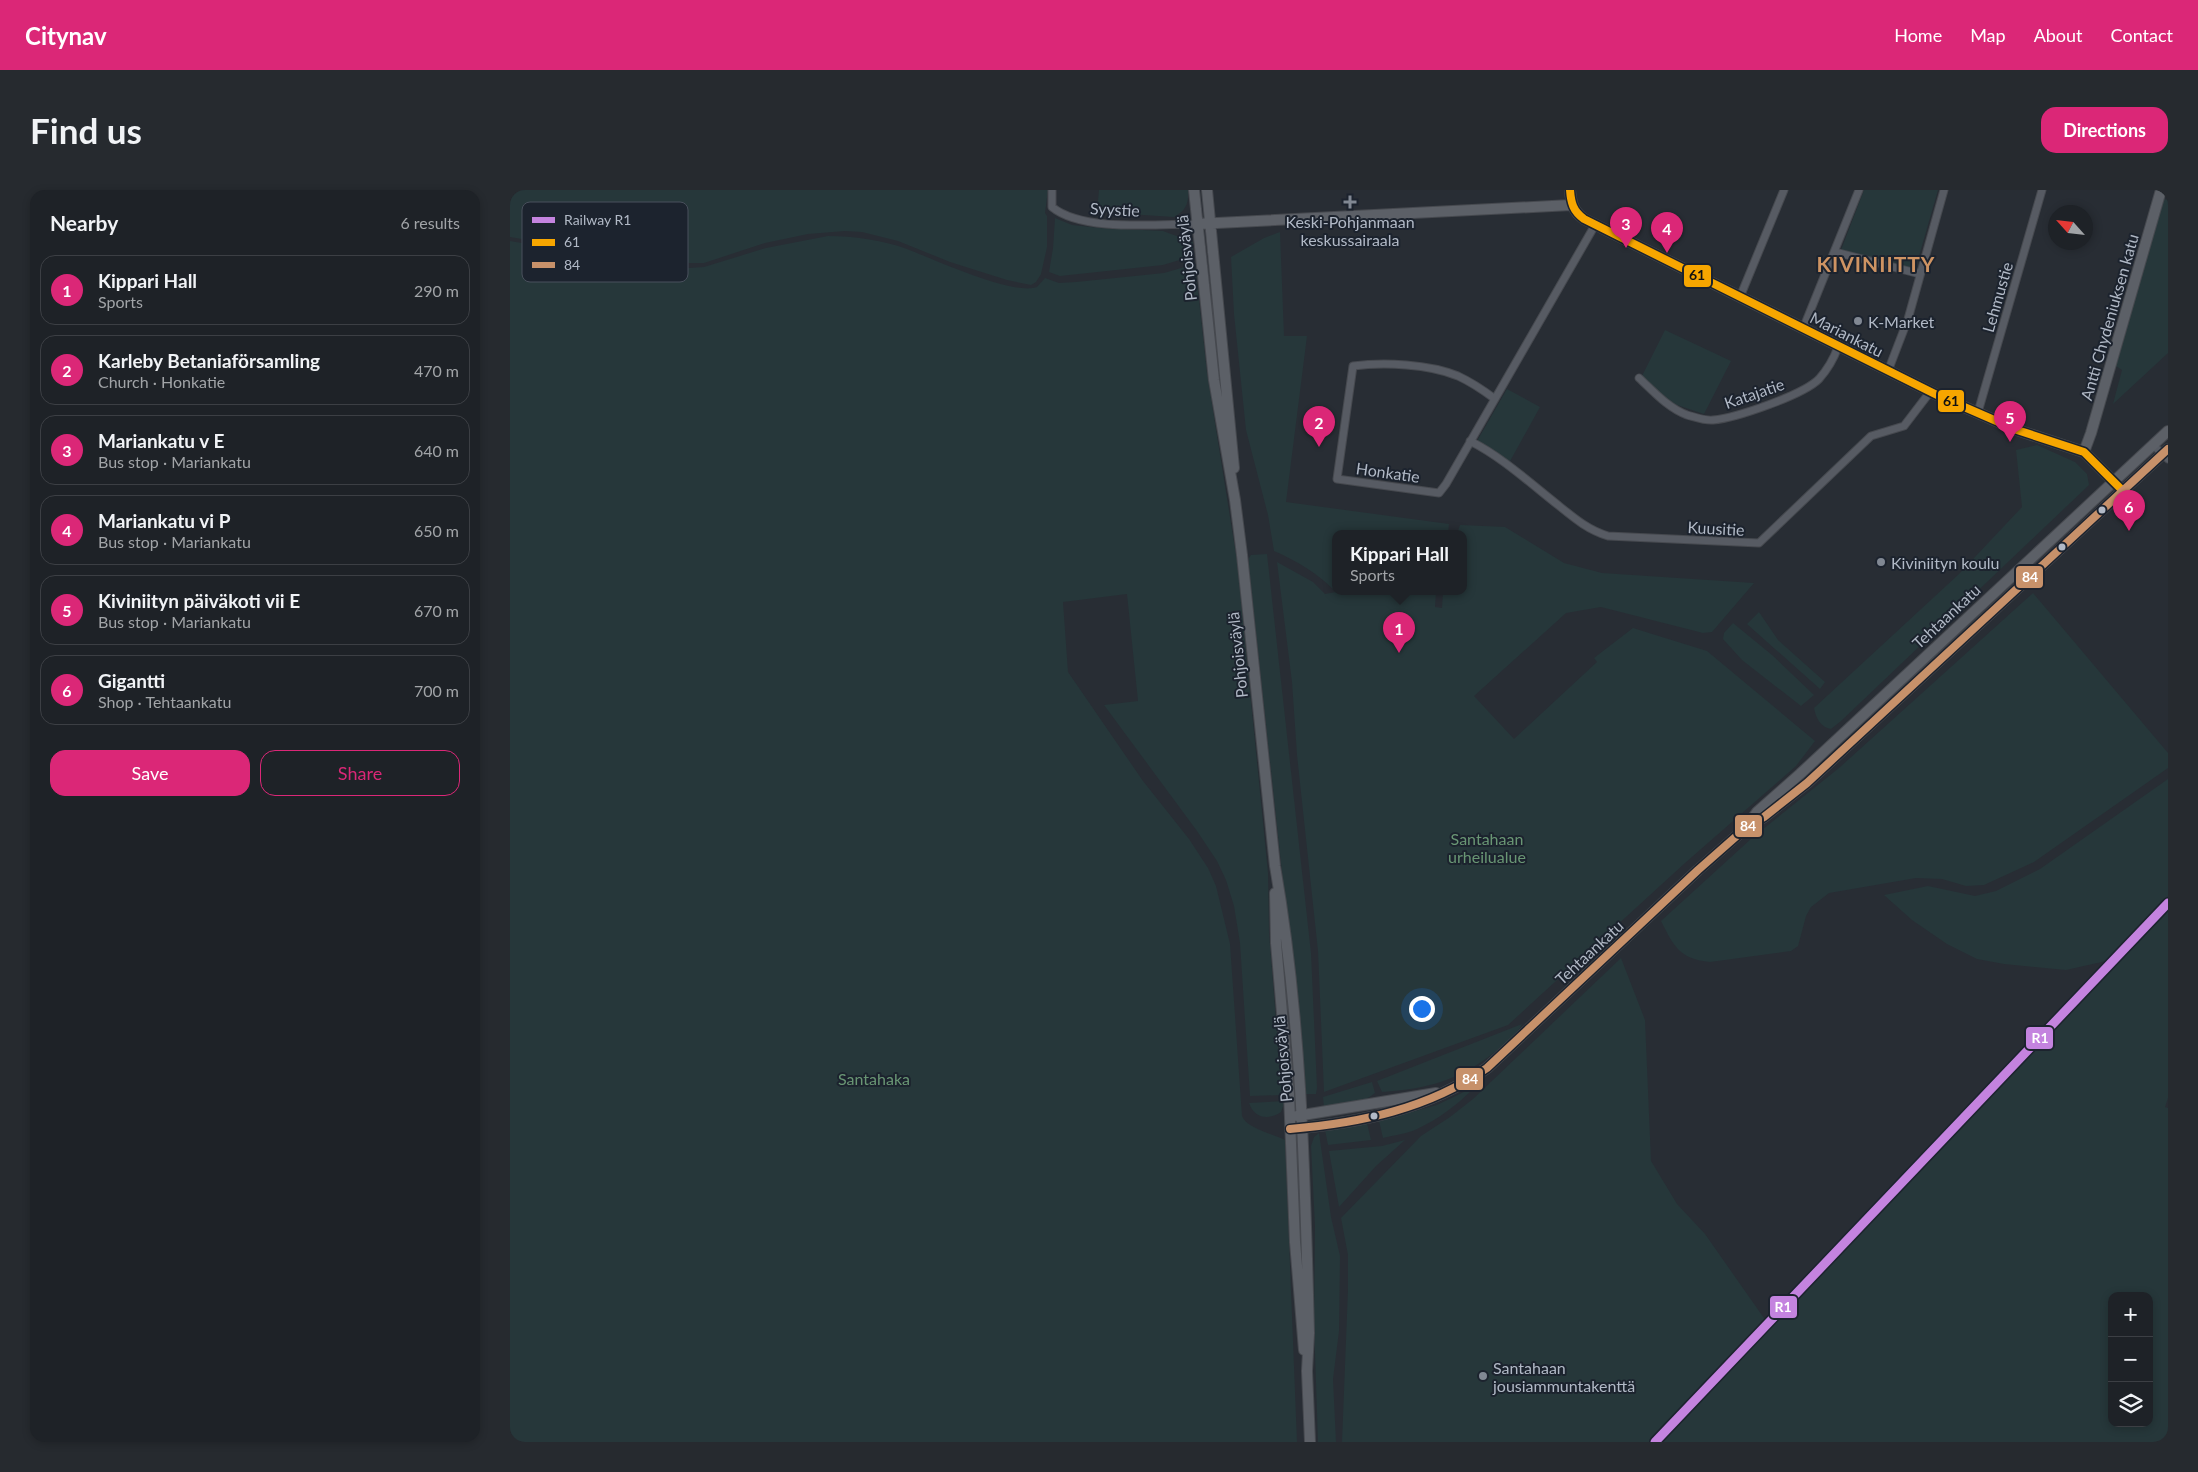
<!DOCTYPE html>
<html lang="en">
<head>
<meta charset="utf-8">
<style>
	body { margin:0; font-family:Lato,sans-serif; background:#262a2f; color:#f1f3f6 }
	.controls { position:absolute; right:15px; bottom:15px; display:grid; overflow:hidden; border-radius:10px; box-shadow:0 2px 8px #0003 }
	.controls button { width:45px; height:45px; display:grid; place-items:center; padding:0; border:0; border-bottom:1px solid #3c3f44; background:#1e2227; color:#f1f3f6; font:25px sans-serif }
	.compass { position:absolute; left:1538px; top:15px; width:45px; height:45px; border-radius:50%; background:#1e2227; box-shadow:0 2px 8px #0003; rotate:297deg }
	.you { position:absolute; left:911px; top:818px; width:18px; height:18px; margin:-12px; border:4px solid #fff; border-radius:50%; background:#1a73e8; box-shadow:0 0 0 8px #1a73e833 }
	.badge { display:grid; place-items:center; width:32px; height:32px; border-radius:50%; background:#db2777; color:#fff; font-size:16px; font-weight:700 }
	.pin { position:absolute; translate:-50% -41px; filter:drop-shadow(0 1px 2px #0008) }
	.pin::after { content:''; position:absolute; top:26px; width:18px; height:15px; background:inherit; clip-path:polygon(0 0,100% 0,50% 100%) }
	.popup { position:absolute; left:822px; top:340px; width:135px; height:65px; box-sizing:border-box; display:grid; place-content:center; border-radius:10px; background:#1e2227; filter:drop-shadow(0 1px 4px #0005); font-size:16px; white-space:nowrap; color:#a1a4a7 }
	.popup b { font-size:19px; color:#f1f3f6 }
	.popup::after { content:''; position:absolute; left:50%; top:100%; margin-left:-10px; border:10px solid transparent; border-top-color:#1e2227 }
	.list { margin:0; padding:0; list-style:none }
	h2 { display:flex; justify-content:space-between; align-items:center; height:65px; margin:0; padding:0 20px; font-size:21px }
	h2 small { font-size:16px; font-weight:400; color:#a1a4a7 }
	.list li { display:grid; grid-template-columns:32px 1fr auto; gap:15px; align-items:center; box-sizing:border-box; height:70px; margin:0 10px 10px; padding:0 10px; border:1px solid #3c3f44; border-radius:15px }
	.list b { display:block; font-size:19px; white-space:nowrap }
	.list p { margin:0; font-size:16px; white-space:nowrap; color:#a1a4a7 }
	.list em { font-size:16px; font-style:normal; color:#a1a4a7 }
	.actions { display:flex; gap:10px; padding:15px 20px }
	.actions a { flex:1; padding:11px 0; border:1px solid #db2777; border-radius:15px; text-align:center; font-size:18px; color:#db2777 }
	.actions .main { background:#db2777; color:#fff }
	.icon { flex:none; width:28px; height:28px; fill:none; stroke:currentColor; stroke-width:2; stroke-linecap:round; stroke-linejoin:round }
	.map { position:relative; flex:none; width:1658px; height:1252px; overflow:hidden; border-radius:15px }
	header { display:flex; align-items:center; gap:30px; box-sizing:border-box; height:70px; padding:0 25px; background:#db2777; color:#fff }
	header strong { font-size:24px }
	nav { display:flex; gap:28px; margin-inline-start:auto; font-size:18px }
	.intro { display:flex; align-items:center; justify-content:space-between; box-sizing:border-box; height:120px; padding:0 30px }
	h1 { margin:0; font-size:35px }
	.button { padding:12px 22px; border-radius:15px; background:#db2777; color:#fff; font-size:18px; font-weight:700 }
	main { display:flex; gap:30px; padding:0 30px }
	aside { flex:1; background:#1e2227; border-radius:15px; box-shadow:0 2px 8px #0003 }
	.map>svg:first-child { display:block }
</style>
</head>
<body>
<header>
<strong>Citynav</strong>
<nav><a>Home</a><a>Map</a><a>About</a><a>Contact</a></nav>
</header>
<div class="intro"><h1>Find us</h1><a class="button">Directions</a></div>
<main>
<aside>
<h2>Nearby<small>6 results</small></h2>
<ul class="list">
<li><span class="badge">1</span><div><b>Kippari Hall</b><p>Sports</p></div><em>290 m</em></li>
<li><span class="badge">2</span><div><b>Karleby Betaniaförsamling</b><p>Church · Honkatie</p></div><em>470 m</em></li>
<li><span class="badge">3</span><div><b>Mariankatu v E</b><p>Bus stop · Mariankatu</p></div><em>640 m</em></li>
<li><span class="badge">4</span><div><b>Mariankatu vi P</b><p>Bus stop · Mariankatu</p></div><em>650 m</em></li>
<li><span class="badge">5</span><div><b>Kiviniityn päiväkoti vii E</b><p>Bus stop · Mariankatu</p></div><em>670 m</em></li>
<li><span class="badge">6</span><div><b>Gigantti</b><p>Shop · Tehtaankatu</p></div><em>700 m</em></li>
</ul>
<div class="actions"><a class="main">Save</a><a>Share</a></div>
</aside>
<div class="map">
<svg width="1658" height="1252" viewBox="0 0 1658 1252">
	<rect width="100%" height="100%" fill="#282d34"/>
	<!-- green -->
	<path fill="#26373a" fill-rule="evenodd" d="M0,0H538L535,23L537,26V57L531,84L526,92L521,95L497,90L440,72L388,51L352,42L335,41L298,44L255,53L194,73H179L107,65L0,47Z
		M589,0H678C679,13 676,21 664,27L587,22Z
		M1354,0H1428L1405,80L1331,60Z
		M1653,9L1658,10V163L1603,214L1612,180L1606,176Z
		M545,28L562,35L590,38L653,41L683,52V66L653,75L550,86L539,82L543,58Z
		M770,42L774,146H797L776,312L939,334L938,344H825V401C807,383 787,371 764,361L758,325L736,240L724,124L721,67L754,48Z
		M318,46C344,46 372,50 397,59C423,69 503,106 527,97L535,88L549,93L566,92L654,83L685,74L697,183L727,371L758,683L759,743L772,905L740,906L730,753L724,716L716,690L707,671L687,641L594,515L628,511L617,404L553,412L558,482L633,591L679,649L698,678L706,696L720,754L732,926C736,938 763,944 775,950L787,1252H0V51L141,75L179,78L194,77L256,58Z
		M1155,140L1221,171L1194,224L1164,214L1131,188Z
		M997,199L1030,217L999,273L967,251Z
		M1527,255L1565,272L1577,284L1579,295L1331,531L1321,539C1310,537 1306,528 1304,518L1449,384L1512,317L1506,260Z
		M950,335L995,337L1054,373L1092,383L1244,393L1202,442L1193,443L1091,417L1056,423L964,506L1004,549L1087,472L1084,468L1123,438L1197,461L1305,551L1286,576L1175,673L998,835L814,902L808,761L787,565L782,492L767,372L803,392L815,404L826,402H926L925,417L932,418L933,402H953V344H947Z
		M757,364L801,763L807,898L806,904H796L739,377V368L741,365Z
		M1523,403L1658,563V578L1524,672L1474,695L1456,696L1432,689L1406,688L1319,703L1301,717L1296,726L1288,756L1281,761L1200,772C1170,769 1164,757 1151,731L1242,648L1329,578Z
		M1249,422L1268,450L1315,492L1310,499L1237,434Z
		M1223,433L1262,465L1304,505L1291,516L1232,470L1213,449L1214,443Z
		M1658,589V706L1596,771L1556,780L1494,774L1467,769L1437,754L1402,730L1374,705L1418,696L1465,706L1486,701L1530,679Z
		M1658,721V908L1655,917L1658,918V1252H1153L1428,960ZM1602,1106H1639V1233H1602Z
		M1111,768L1135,830L1141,971L1167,1014L1195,1044L1256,1131L1140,1252H832L838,1099V1065L831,1028L911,946L940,927L963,909Z
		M1012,834C1007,846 996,853 986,861C950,890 918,899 872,902L867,891Z
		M862,892L865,903C851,915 832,916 814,918L813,907Z
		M960,899L962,900C947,915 927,930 907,939C897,944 884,945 873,948L869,931L927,915Z
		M775,911L771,922C758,931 744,928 739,913Z
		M857,933L861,950L818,955L815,940Z
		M809,943L821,1027L830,1066L829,1141L823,1189L826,1252H808L804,1133L805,1036L801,956L804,947Z
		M895,950L866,976L829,1017L819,961L872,956Z"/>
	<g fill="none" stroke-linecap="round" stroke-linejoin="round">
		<defs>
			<path id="street" d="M542,0V17C572,42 647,34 687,34
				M1325,62L1410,84
				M1230,107L1274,0
				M1293,139L1349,0
				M1378,181L1398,129L1434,0
				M1129,188C1143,201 1158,218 1177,225C1185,227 1195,231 1203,230C1226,228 1293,205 1309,189C1317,180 1324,168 1328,157
				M985,209C973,200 961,192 948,186C919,174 874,172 843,176L827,289L929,303L936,294L1085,35
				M1468,222L1532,0
				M960,251C992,267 1020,293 1048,315C1064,328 1078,340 1098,346L1249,353L1361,246L1394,236L1420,202
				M1643,255L1658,269"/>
			<path id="secondary" d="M684,0L704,190L725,310L732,365L765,676C792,830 795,987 799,1143L797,1181L800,1252
				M697,0L724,278
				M1060,0C1061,13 1063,21 1074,29L1429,206L1507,240L1574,262L1613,301
				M687,34L1061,15
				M1574,262L1581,243L1651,0
				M1238,635L1247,622L1290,584L1658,241
				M765,703L766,753L779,904L785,1052L794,1160
				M787,926L926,903
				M780,939C850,933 918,919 977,878L1188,680L1238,636L1254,627L1297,593L1658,259"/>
		</defs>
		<!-- street casing -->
		<use href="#street" stroke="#46494f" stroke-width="9"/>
		<!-- secondary casing -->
		<use href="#secondary" stroke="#46494f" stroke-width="12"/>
		<!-- street -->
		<use href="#street" stroke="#575b63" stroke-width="7"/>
		<!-- secondary -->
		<use href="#secondary" stroke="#5c6067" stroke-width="10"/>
		<defs>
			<path id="bus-1" d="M1060,0C1061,13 1063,21 1074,29L1429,206L1507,240L1574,262L1613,301"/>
			<path id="bus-2" d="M780,939C850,933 918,919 977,878L1188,680L1238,636L1254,627L1297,593L1658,259"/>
		</defs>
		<!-- bus-1 casing -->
		<use href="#bus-1" stroke="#1c232e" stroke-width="11"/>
		<!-- bus-2 casing -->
		<use href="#bus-2" stroke="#1c232e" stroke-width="11"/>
		<!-- bus-1 -->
		<use href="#bus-1" stroke="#f7a600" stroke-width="8"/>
		<!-- bus-2 -->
		<use href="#bus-2" stroke="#c7916a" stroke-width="8"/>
		<defs>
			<path id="rail-1" d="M1145,1252L1658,713"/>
		</defs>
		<!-- rail-1 casing -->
		<use href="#rail-1" stroke="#1c232e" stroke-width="12"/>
		<!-- rail-1 -->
		<use href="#rail-1" stroke="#c483df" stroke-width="9"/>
	</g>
	<!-- markers -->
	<g fill="#818893" stroke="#1c232e" stroke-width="2">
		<path d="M837.5 4.5h5v5h5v5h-5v5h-5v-5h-5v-5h5z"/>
		<circle cx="1348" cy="131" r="5"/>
		<circle cx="1371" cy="372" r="5"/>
		<circle cx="973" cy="1186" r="5"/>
	</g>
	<g fill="#b1b9c6" stroke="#1c232e" stroke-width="2">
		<circle cx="1592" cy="320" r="4.5"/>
		<circle cx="1552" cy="357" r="4.5"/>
		<circle cx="864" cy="926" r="4.5"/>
	</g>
	<g text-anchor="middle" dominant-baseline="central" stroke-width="4" stroke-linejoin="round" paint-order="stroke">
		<!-- street labels -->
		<g font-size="16" fill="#b1b9c6" stroke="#1c232e">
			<text transform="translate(605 19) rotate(3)">Syystie</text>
			<text transform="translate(676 68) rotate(-96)">Pohjoisväylä</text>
			<text transform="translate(1487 107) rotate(-74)">Lehmustie</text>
			<text transform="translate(1599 127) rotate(-74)">Antti Chydeniuksen katu</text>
			<text transform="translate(1337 144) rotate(27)">Mariankatu</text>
			<text transform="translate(1244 203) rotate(-19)">Katajatie</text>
			<text transform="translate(878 282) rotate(8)">Honkatie</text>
			<text transform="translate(1206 338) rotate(3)">Kuusitie</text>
			<text transform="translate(1436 426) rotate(-43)">Tehtaankatu</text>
			<text transform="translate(727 465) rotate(-96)">Pohjoisväylä</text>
			<text transform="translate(1079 762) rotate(-43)">Tehtaankatu</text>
			<text transform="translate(772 869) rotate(-95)">Pohjoisväylä</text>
		</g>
		<!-- poi labels -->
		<g font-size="16" fill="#b1b9c6" stroke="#1c232e" text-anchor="start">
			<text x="840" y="31" text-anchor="middle">Keski-Pohjanmaan<tspan x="840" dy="18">keskussairaala</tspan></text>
			<text x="1358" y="131">K-Market</text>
			<text x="1381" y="372">Kiviniityn koulu</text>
			<text x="983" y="1177">Santahaan<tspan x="983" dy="18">jousiammuntakenttä</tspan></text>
		</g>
		<!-- park labels -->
		<g font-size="16" fill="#699674" stroke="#1c232e">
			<text x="977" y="648">Santahaan<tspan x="977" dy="18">urheilualue</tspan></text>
			<text x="364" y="888">Santahaka</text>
		</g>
		<!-- district labels -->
		<g font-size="21" font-weight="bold" letter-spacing="1" fill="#cf9463" stroke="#1c232e">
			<text x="1366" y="73">KIVINIITTY</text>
		</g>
	</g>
	<!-- legend -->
	<rect x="12" y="12" width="166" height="80" rx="8" fill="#1c232e" stroke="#49505c" stroke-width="1"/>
	<rect x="22" y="27" width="23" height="6" fill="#c483df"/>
	<rect x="22" y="49" width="23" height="7" fill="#f7a600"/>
	<rect x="22" y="72" width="23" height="6" fill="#c7916a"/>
	<g font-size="14" fill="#b1b9c6">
		<text x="54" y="35">Railway R1</text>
		<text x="54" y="57">61</text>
		<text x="54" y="80">84</text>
	</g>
	<g stroke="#1c232e" stroke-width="2">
		<rect x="1173" y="74" width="29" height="24" rx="5" fill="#f7a600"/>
		<rect x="1427" y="199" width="28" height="24" rx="5" fill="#f7a600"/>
		<rect x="1505" y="375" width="29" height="24" rx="5" fill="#c7916a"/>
		<rect x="1224" y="624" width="29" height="24" rx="5" fill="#c7916a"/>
		<rect x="1515" y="836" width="29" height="24" rx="5" fill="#c483df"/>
		<rect x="945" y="877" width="29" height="24" rx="5" fill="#c7916a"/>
		<rect x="1259" y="1105" width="29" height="24" rx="5" fill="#c483df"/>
	</g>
	<g font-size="14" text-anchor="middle" font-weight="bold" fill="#fff">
		<text x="1520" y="392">84</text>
		<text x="1238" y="641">84</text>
		<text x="1530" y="853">R1</text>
		<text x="960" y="894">84</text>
		<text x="1273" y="1122">R1</text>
	</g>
	<g font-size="14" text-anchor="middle" font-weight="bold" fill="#111">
		<text x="1187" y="90">61</text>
		<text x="1441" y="216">61</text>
	</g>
</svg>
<div class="controls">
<button>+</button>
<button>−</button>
<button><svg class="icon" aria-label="layers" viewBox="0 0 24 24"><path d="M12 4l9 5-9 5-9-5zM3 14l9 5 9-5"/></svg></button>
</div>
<svg class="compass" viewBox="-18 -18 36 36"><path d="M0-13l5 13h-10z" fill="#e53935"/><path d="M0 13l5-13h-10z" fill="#a1a4a7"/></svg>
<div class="you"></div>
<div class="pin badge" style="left:889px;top:463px">1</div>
<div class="popup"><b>Kippari Hall</b>Sports</div>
<div class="pin badge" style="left:809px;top:257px">2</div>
<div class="pin badge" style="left:1116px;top:58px">3</div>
<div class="pin badge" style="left:1157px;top:63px">4</div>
<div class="pin badge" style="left:1500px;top:252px">5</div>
<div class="pin badge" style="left:1619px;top:341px">6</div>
</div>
</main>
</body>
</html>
